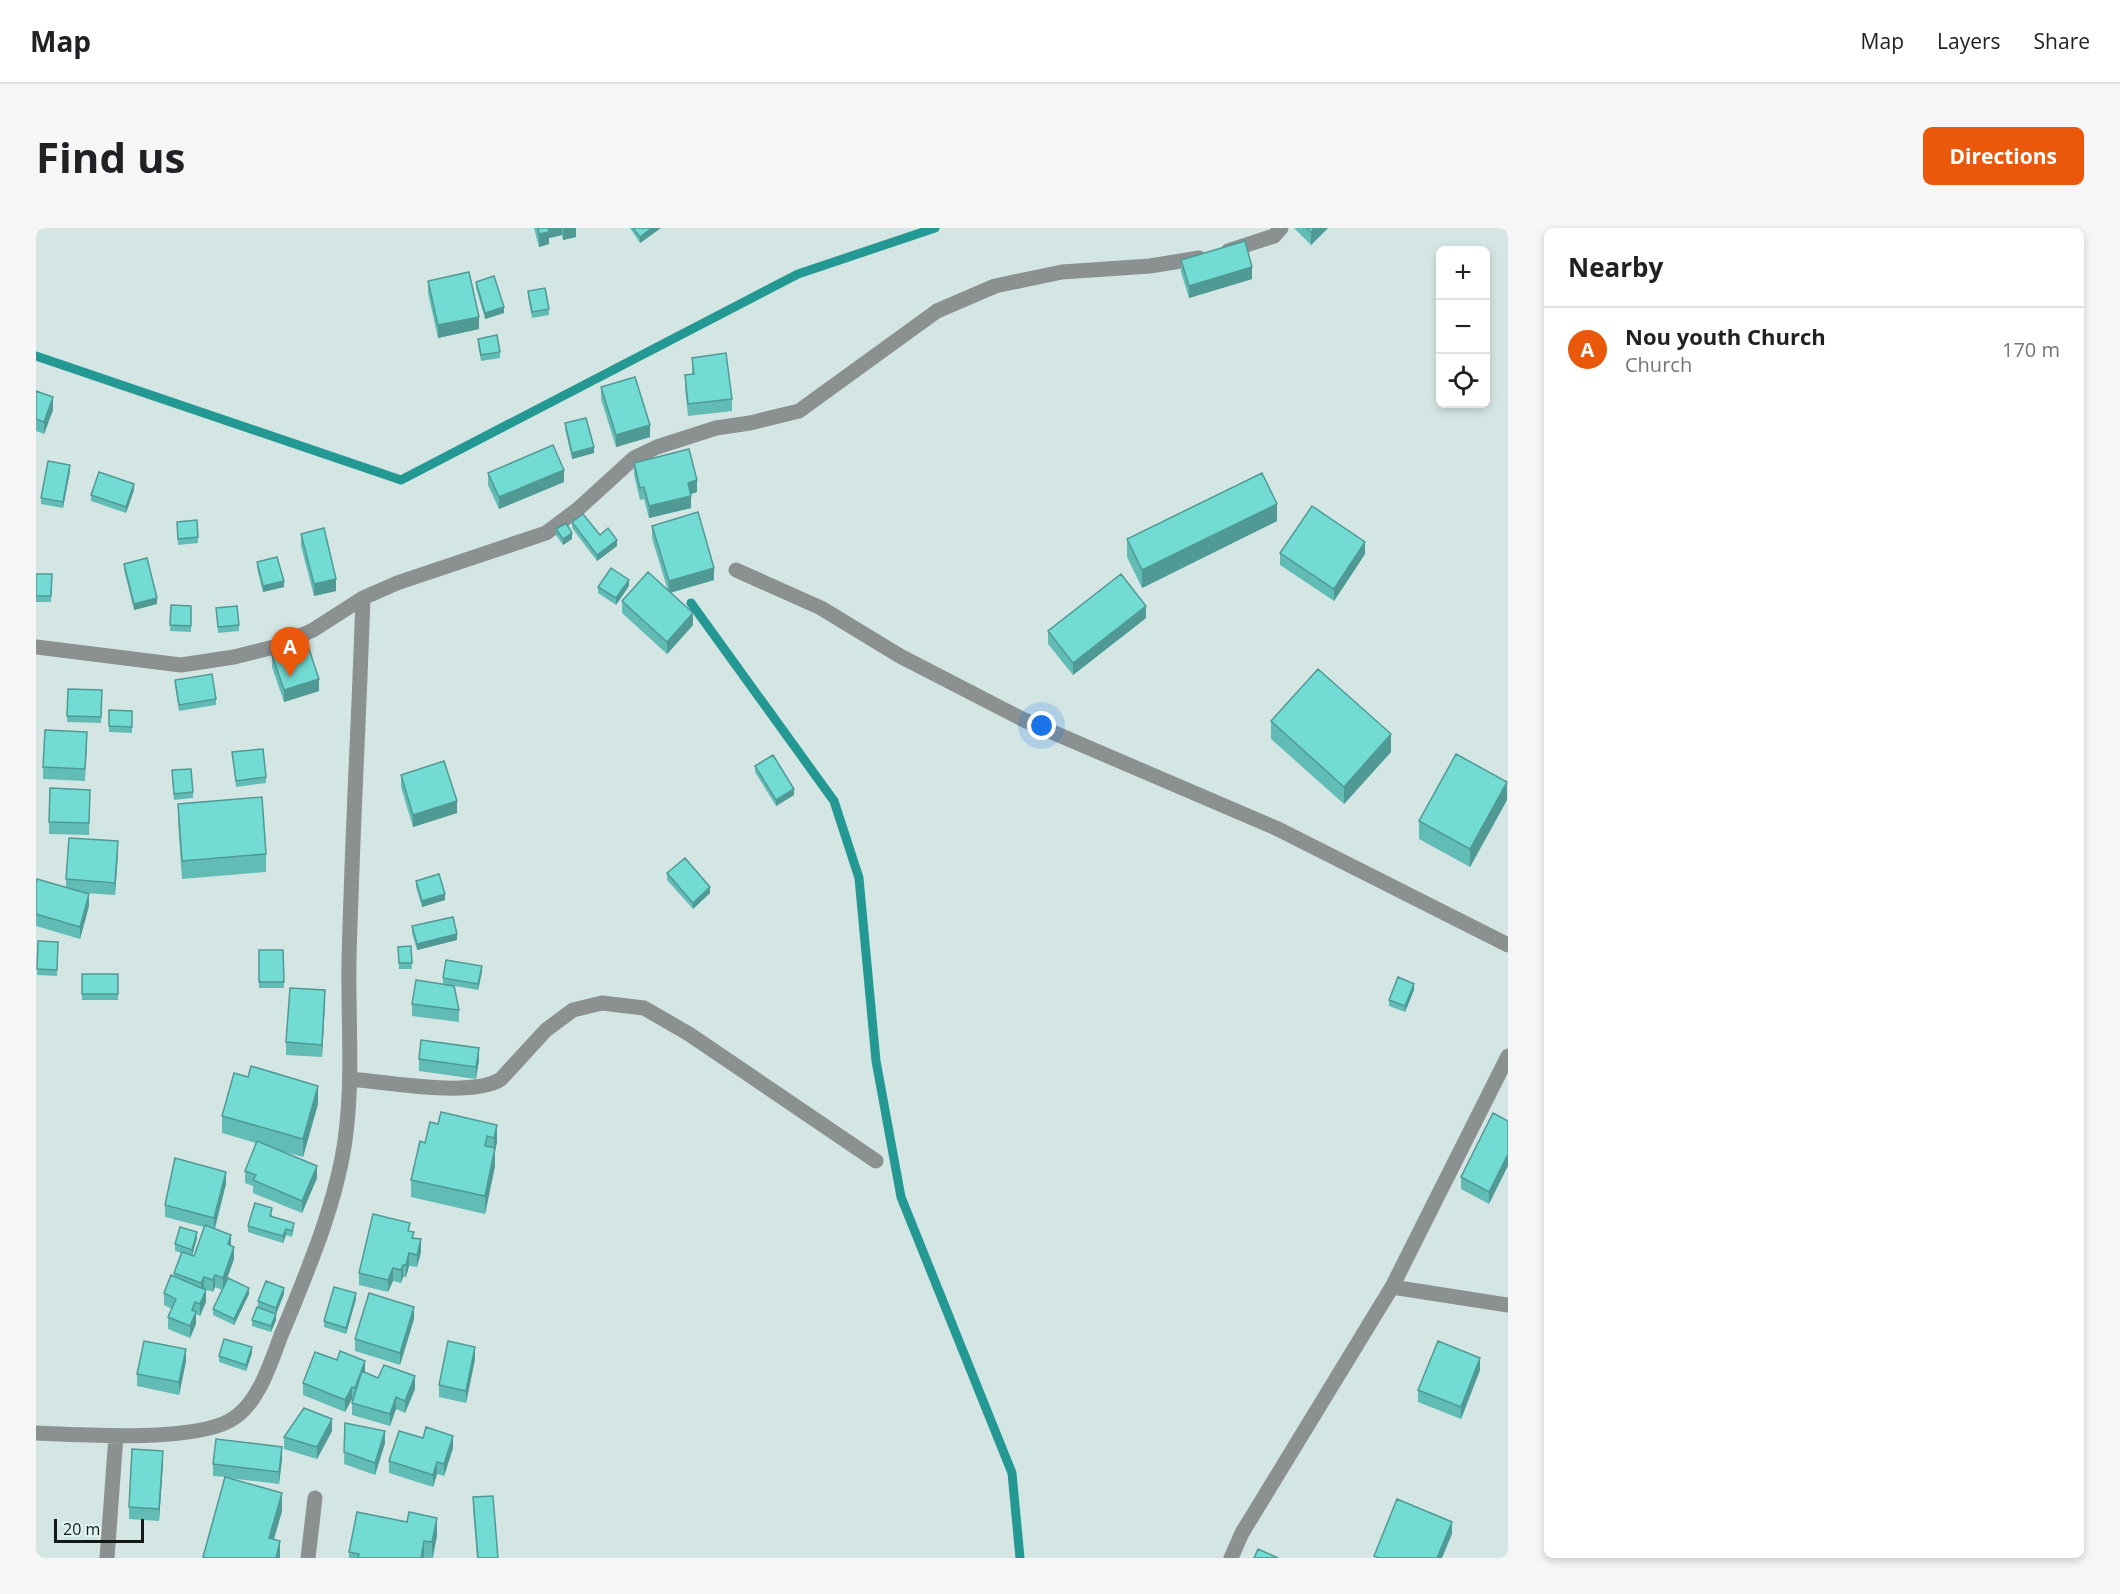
<!DOCTYPE html>
<html lang="en">
<head>
<meta charset="utf-8">
<style>
	body { margin:0; font-family:"Open Sans",sans-serif; background:#f6f6f6; color:#202124 }
	.controls { position:absolute; right:18px; top:18px; display:grid; overflow:hidden; border-radius:9px; box-shadow:0 3px 9px #0003 }
	.controls button { width:54px; height:54px; display:grid; place-items:center; padding:0; border:0; border-bottom:2px solid #e0e0e0; background:#fff; color:#202124; font:30px sans-serif }
	.scale { position:absolute; left:18px; bottom:15px; width:90px; box-sizing:border-box; padding-left:6px; border:3px solid #131919; border-top:0; font-size:16px; line-height:21px; white-space:nowrap; color:#131919; -webkit-text-stroke:4px #e1f3f1; paint-order:stroke }
	.you { position:absolute; left:1006px; top:498px; width:21px; height:21px; margin:-15px; border:4px solid #fff; border-radius:50%; background:#1a73e8; box-shadow:0 0 0 9px #1a73e833 }
	.badge { display:grid; place-items:center; width:39px; height:39px; border-radius:50%; background:#ea580c; color:#fff; font-size:20px; font-weight:700 }
	.pin { position:absolute; translate:-50% -50px; filter:drop-shadow(0 2px 3px #0008) }
	.pin::after { content:''; position:absolute; top:32px; width:21px; height:18px; background:inherit; clip-path:polygon(0 0,100% 0,50% 100%) }
	.list { margin:0; padding:0; list-style:none }
	h2 { display:flex; justify-content:space-between; align-items:center; height:78px; margin:0; padding:0 24px; font-size:26px }
	h2 small { font-size:20px; font-weight:400; color:#757577 }
	.list li { display:grid; grid-template-columns:39px 1fr auto; gap:18px; align-items:center; box-sizing:border-box; height:84px; padding:0 24px; border-top:2px solid #e0e0e0 }
	.list b { display:block; font-size:22px; white-space:nowrap }
	.list p { margin:0; font-size:20px; white-space:nowrap; color:#757577 }
	.list em { font-size:20px; font-style:normal; color:#757577 }
	.icon { flex:none; width:33px; height:33px; fill:none; stroke:currentColor; stroke-width:2; stroke-linecap:round; stroke-linejoin:round }
	.map { position:relative; flex:none; width:1472px; height:1330px; overflow:hidden; border-radius:9px }
	header { display:flex; align-items:center; gap:36px; box-sizing:border-box; height:84px; padding:0 30px; background:#fff; border-bottom:2px solid #e0e0e0 }
	header strong { font-size:28px }
	nav { display:flex; gap:33px; margin-inline-start:auto; font-size:21px }
	.intro { display:flex; align-items:center; justify-content:space-between; box-sizing:border-box; height:144px; padding:0 36px }
	h1 { margin:0; font-size:42px }
	.button { padding:15px 27px; border-radius:9px; background:#ea580c; color:#fff; font-size:21px; font-weight:700 }
	main { display:flex; gap:36px; padding:0 36px }
	aside { flex:1; background:#fff; border-radius:9px; box-shadow:0 3px 9px #0003 }
	.map>svg:first-child { display:block }
</style>
</head>
<body>
<header>
<strong>Map</strong>
<nav><a>Map</a><a>Layers</a><a>Share</a></nav>
</header>
<div class="intro"><h1>Find us</h1><a class="button">Directions</a></div>
<main>
<div class="map">
<svg width="1472" height="1330" viewBox="0 0 1472 1330">
	<rect width="100%" height="100%" fill="#d4e6e4"/>
	<g fill="none" stroke-linecap="round" stroke-linejoin="round">
		<!-- stream -->
		<path stroke="#249892" stroke-width="9" d="M0,128L365,252L762,46L899,0
			M655,375L798,573L823,650L840,833L865,969L976,1245L984,1330"/>
		<!-- street -->
		<path stroke="#8a9190" stroke-width="15" d="M1192,23L1238,8L1245,0
			M700,342L785,380L864,428L988,492L1242,601L1472,717
			M0,419L145,437L198,429L242,418L277,402L327,370
			M314,851C349,854 437,870 465,851L510,802L537,782L566,775L608,780L653,806L840,933
			M1356,1059L1472,1077
			M0,1205C46,1207 154,1214 193,1193C221,1179 234,1137 244,1110C270,1047 302,973 310,905C317,848 312,790 313,732C316,611 323,490 327,370L361,355L510,305L542,281L598,230L621,219L680,200L714,195L763,183L901,83L959,58L1026,44L1114,38L1163,30
			M71,1330L80,1208
			M272,1330L279,1270
			M1195,1330L1206,1305L1356,1059L1472,828"/>
	</g>
	<!-- wall -->
	<path fill="#62bcb6" d="M498,0H540V9L527,12L526,7L513,10V16L503,19Z
		M594,0H625L604,15Z
		M1258,0H1292L1275,17Z
		M1145,32L1216,51L1153,70L1145,44Z
		M392,53L443,101L402,110L392,65Z
		M440,54L468,85L449,91L440,60Z
		M492,63L513,81V87L496,90L492,69Z
		M442,111L464,124V130L445,133L442,117Z
		M656,130L696,171V183L652,188L649,159V147L656,146Z
		M565,159L614,209L580,219L565,171Z
		M0,163L17,182L8,206L0,203Z
		M529,195L558,225L536,231L529,201Z
		M598,235L661,264L655,266V280L613,290L608,271L604,272L598,247Z
		M34,243L27,280L5,276V270Z
		M452,245L528,254L463,281L452,257Z
		M98,262L90,285L55,273V267Z
		M1241,293L1106,360L1091,329V311Z
		M141,294L162,309V315L142,317Z
		M536,294L581,318L561,333L536,300Z
		M616,298L678,352L634,365L657,397L631,426L586,385V373L632,363L616,310Z
		M520,301L536,311L527,317L520,307Z
		M265,306L300,363L278,368L265,318Z
		M1244,325L1329,326L1298,373L1244,337Z
		M221,334L248,359L227,364L221,340Z
		M88,336L121,376L98,382L88,342Z
		M0,346H16L15,374H0Z
		M593,358L580,377L562,365V359Z
		M135,377L155,378V404L134,403Z
		M180,380L203,397V403L182,405Z
		M1110,390L1037,447L1012,416V403Z
		M236,427L283,463L248,474L236,439Z
		M139,452L180,471V477L143,483L139,458Z
		M32,461L66,462L65,495L31,494Z
		M73,482L96,483V505L73,504Z
		M1235,493L1355,524L1308,576L1235,511Z
		M51,516L49,553L7,551V539Z
		M196,524L230,549V555L200,559Z
		M719,538L758,567L740,578L719,544Z
		M365,547L421,585L377,599L365,559Z
		M136,548L157,564V570L138,572Z
		M1471,572L1434,639L1383,611V593Z
		M54,574L53,607L13,606V594Z
		M142,576L230,626V644L146,651L142,594Z
		M82,625L79,667L49,665L53,678L44,711L0,698V656L30,659V651Z
		M631,645L674,665L657,681L631,652Z
		M380,653L409,672L386,679L380,659Z
		M376,698L421,712L381,722L376,705Z
		M2,713L22,714L21,748L1,747Z
		M375,718L376,741H363L362,719Z
		M223,722H247L248,760H223Z
		M446,744L442,762L419,758L423,782V794L376,788V776L407,756V750Z
		M46,746H82V772H46Z
		M1378,762L1369,784L1353,778V772Z
		M289,774L286,829L250,827V814Z
		M383,831L443,832L440,851L383,843Z
		M282,876L267,929L242,922L281,950L266,985L217,965V958L209,955V943L220,915L186,905V888Z
		M1457,885L1453,976L1425,961V949Z
		M402,896L461,897V914L459,923V938L449,986L375,969V952L389,915Z
		M190,956L179,1001L195,1017L198,1031L189,1056L213,1066L198,1097L177,1087V1081L186,1062L179,1059L177,1064L168,1061L170,1074L164,1088L160,1086V1096L154,1110L132,1101V1089L136,1081L128,1077V1065L138,1048V1045L145,1025L139,1023V1016L161,1010L156,1028H158L168,999L129,989V977Z
		M236,986V988L258,1001L256,1009L250,1007L247,1015L212,1004V998Z
		M374,1003L385,1024L381,1039L373,1038L370,1049H367L365,1055L357,1053L352,1064L323,1057V1045Z
		M248,1066L240,1086V1092L235,1104L216,1098V1092L222,1079V1073Z
		M320,1071L310,1106L288,1099V1093Z
		M378,1091L364,1137L319,1123V1111Z
		M216,1125L210,1143L183,1134V1128Z
		M439,1131L430,1175L403,1169V1157Z
		M150,1133L143,1167L101,1158V1146Z
		M1444,1142L1425,1191L1382,1174V1162Z
		M329,1144L342,1150L379,1161L369,1185L360,1181L354,1198L316,1187V1175L317,1172L316,1171L309,1184L267,1167V1155Z
		M309,1195L349,1215L339,1247L308,1236Z
		M296,1203L281,1231L248,1221V1209Z
		M387,1210L417,1220L408,1248L401,1246L397,1259L353,1245V1233Z
		M246,1231L243,1256L191,1250L246,1283L238,1311L244,1330H167L189,1249L177,1248V1236Z
		M127,1236L123,1293L93,1291V1279Z
		M437,1269L462,1330H441L437,1281Z
		M401,1308L397,1330H313V1324Z"/>
	<!-- shaded-wall -->
	<path fill="#509994" d="M512,0H526V7L513,10V16L503,19V6Z
		M527,0H540V9L527,12Z
		M616,0H625L604,15V9Z
		M1279,0H1292L1275,17V4Z
		M1216,39V51L1153,70V58Z
		M468,79V85L449,91V85Z
		M443,89V101L402,110V97Z
		M17,169V182L8,206V194Z
		M614,197V209L580,219V207Z
		M558,219V225L536,231V225Z
		M34,237V243L27,280V274Z
		M528,242V254L463,281V269Z
		M661,252V264L652,267V255Z
		M98,256V262L90,285V279Z
		M655,268V280L613,290V278Z
		M1241,276V293L1106,360V342Z
		M536,305V311L527,317V311Z
		M581,312V318L561,333V327Z
		M1329,314V326L1298,373V361Z
		M678,340V352L633,365V353Z
		M300,351V363L278,368V356Z
		M593,352V358L580,377V370Z
		M248,353V359L227,364V358Z
		M121,370V376L98,382V376Z
		M1110,378V390L1037,447V435Z
		M657,385V397L631,426V414Z
		M283,451V463L248,474V462Z
		M1355,506V524L1308,576V559Z
		M1471,554V572L1434,639V621Z
		M758,561V567L740,578V572Z
		M421,573V585L377,599V587Z
		M82,613V625L79,667V655Z
		M674,659V665L657,681V675Z
		M53,666V678L44,711V699Z
		M409,666V672L386,679V673Z
		M421,706V712L381,722V716Z
		M446,738V744L442,762V756Z
		M1378,756V762L1369,784V778Z
		M289,762V774L286,829V817Z
		M443,820V832L440,851V839Z
		M282,858V876L267,929V911Z
		M461,897V914L459,923V938L449,986V968L458,926V910Z
		M1472,926V938L1453,976V964Z
		M281,938V950L266,985V973Z
		M190,944V956L178,1002V990Z
		M250,1001V1007L247,1015V1008Z
		M161,1004V1010L156,1028V1022Z
		M195,1007V1019L192,1016Z
		M385,1011V1024L381,1039V1027Z
		M198,1019V1031L187,1062V1050Z
		M373,1025V1038L370,1049V1037Z
		M367,1037V1049L365,1055V1042Z
		M357,1040V1053L352,1064V1052Z
		M179,1047V1059L177,1064V1052Z
		M168,1049V1061L165,1067V1055Z
		M213,1060V1066L198,1097V1091Z
		M248,1060V1066L240,1086V1080Z
		M170,1062V1074L164,1088V1076Z
		M320,1065V1071L310,1106V1100Z
		M378,1079V1091L364,1137V1125Z
		M160,1084V1096L154,1110V1098Z
		M240,1086V1092L235,1104V1098Z
		M216,1119V1125L210,1143V1137Z
		M439,1119V1131L430,1175V1163Z
		M150,1121V1133L143,1167V1154Z
		M1444,1130V1142L1425,1191V1179Z
		M329,1133V1145L319,1173V1160Z
		M379,1148V1161L369,1185V1173Z
		M316,1159V1171L309,1184V1172Z
		M360,1169V1181L354,1198V1186Z
		M296,1191V1203L281,1231V1219Z
		M349,1203V1215L339,1247V1235Z
		M417,1208V1220L408,1248V1236Z
		M246,1219V1231L243,1256V1244Z
		M127,1223V1236L123,1293V1281Z
		M401,1234V1246L397,1259V1247Z
		M246,1265V1283L233,1328V1310Z
		M401,1290V1308L396,1330V1314Z
		M1416,1294V1306L1406,1330H1401Z
		M244,1313V1330H240Z
		M388,1313V1330H385Z"/>
	<!-- building -->
	<path fill="#72dbd4" stroke="#509994" stroke-width="1.5" d="M502,0H512L513,4L503,6Z
		M597,0H616L604,9Z
		M1270,0H1279L1275,4Z
		M1209,13L1216,39L1153,58L1145,32Z
		M433,44L443,89L402,97L392,53Z
		M458,48L468,79L449,85L440,54Z
		M509,60L513,81L496,84L492,63Z
		M461,107L464,124L445,127L442,111Z
		M690,125L696,171L652,176L649,147L658,146L656,130Z
		M599,149L614,197L580,207L565,159Z
		M0,163L17,169L8,194L0,191Z
		M550,190L558,219L536,225L529,195Z
		M517,217L528,242L463,269L452,245Z
		M653,221L661,252L652,255L655,268L613,278L608,259L604,260L598,235Z
		M12,233L34,237L27,274L5,270Z
		M63,244L98,256L90,279L55,267Z
		M1226,245L1241,276L1106,342L1091,311Z
		M1276,278L1329,314L1298,361L1244,325Z
		M662,284L678,340L633,353L616,298Z
		M547,286L564,307L572,300L581,312L561,327L536,294Z
		M161,292L162,309L142,311L141,294Z
		M530,295L536,305L527,311L520,301Z
		M288,300L300,351L278,356L265,306Z
		M241,329L248,353L227,358L221,334Z
		M111,330L121,370L98,376L88,336Z
		M575,340L593,352L580,370L562,359Z
		M612,344L657,385L631,414L586,373Z
		M0,346H16L15,368H0Z
		M1085,346L1110,378L1037,435L1012,403Z
		M135,377L155,378V398L134,397Z
		M201,378L203,397L182,399L180,380Z
		M271,415L283,451L248,462L236,427Z
		M1282,441L1355,506L1308,559L1235,493Z
		M176,446L180,471L143,477L139,452Z
		M32,461L66,462L65,489L31,488Z
		M73,482L96,483V499L73,498Z
		M9,502L51,504L49,541L7,539Z
		M227,521L230,549L200,553L196,524Z
		M1420,526L1471,554L1434,621L1383,593Z
		M737,527L758,561L740,572L719,538Z
		M408,533L421,573L377,587L365,547Z
		M155,541L157,564L138,566L136,542Z
		M14,560L54,562L53,595L13,594Z
		M226,569L230,626L146,633L142,576Z
		M33,610L82,613L79,655L30,651Z
		M649,630L674,659L657,675L631,645Z
		M403,646L409,666L386,673L380,653Z
		M1,651L53,666L44,699L0,686V656Z
		M417,689L421,706L381,716L376,698Z
		M2,713L22,714L21,742L1,741Z
		M375,718L376,735H363L362,719Z
		M223,722H247L248,754H223Z
		M410,732L446,738L442,756L407,750Z
		M46,746H82V766H46Z
		M1362,749L1378,756L1369,778L1353,772Z
		M380,752L418,758L423,782L376,776Z
		M254,760L289,762L286,817L250,814Z
		M385,812L443,820L440,839L383,831Z
		M215,838L282,858L267,911L186,888L198,845L212,849Z
		M405,884L461,897L458,910L451,908L449,918L459,920L449,968L375,952L384,913L389,915L394,894L402,896Z
		M1457,885L1472,893V926L1453,964L1425,949Z
		M221,913L281,938L266,973L217,952L220,947L209,943Z
		M139,930L190,944L178,990L129,977Z
		M219,975L236,980L234,988L258,995L256,1003L250,1001L247,1008L212,998Z
		M337,986L374,995L372,1003L378,1004L376,1010L385,1011L381,1027L373,1025L370,1037H367L365,1042L357,1040L352,1052L323,1045Z
		M169,997L195,1007L192,1016L198,1019L187,1050L179,1047L177,1052L168,1049L165,1055L138,1045L146,1024L158,1028Z
		M144,999L161,1004L156,1022L139,1016Z
		M135,1047L170,1062L164,1076L159,1074L156,1082L160,1084L154,1098L132,1089L140,1071L128,1065Z
		M192,1050L213,1060L198,1091L177,1081Z
		M230,1053L248,1060L240,1080L222,1073Z
		M298,1059L320,1065L310,1100L288,1093Z
		M333,1065L378,1079L364,1125L319,1111Z
		M221,1079L240,1086L235,1098L216,1092Z
		M188,1111L216,1119L210,1137L183,1128Z
		M108,1113L150,1121L143,1154L101,1146Z
		M412,1113L439,1119L430,1163L403,1157Z
		M1402,1113L1444,1130L1425,1179L1382,1162Z
		M304,1123L329,1133L319,1160L316,1159L309,1172L267,1155L279,1124L301,1132Z
		M348,1137L379,1148L369,1173L360,1169L354,1186L316,1175L326,1143L342,1150Z
		M268,1180L296,1191L281,1219L248,1209Z
		M309,1195L349,1203L339,1235L308,1224Z
		M390,1199L417,1208L408,1236L401,1234L397,1247L353,1233L363,1203L387,1210Z
		M180,1211L246,1219L243,1244L177,1236Z
		M96,1221L127,1223L123,1281L93,1279Z
		M189,1249L246,1265L233,1310L244,1313L240,1330H170L167,1329Z
		M457,1268L462,1330H442L437,1269Z
		M1361,1271L1416,1294L1401,1330H1343L1338,1328Z
		M321,1284L371,1294L373,1284L401,1290L396,1314L388,1313L385,1330H322L323,1326L313,1324Z
		M1222,1321L1242,1330H1218Z"/>
</svg>
<div class="controls">
<button>+</button>
<button>−</button>
<button><svg class="icon" aria-label="locate" viewBox="0 0 24 24"><circle cx="12" cy="12" r="6"/><path d="M12 2v4M12 18v4M2 12h4M18 12h4"/></svg></button>
</div>
<div class="scale">20 m</div>
<div class="you"></div>
<div class="pin badge" style="left:254px;top:449px">A</div>
</div>
<aside>
<h2>Nearby<small></small></h2>
<ul class="list">
<li><span class="badge">A</span><div><b>Nou youth Church</b><p>Church</p></div><em>170 m</em></li>
</ul>
</aside>
</main>
</body>
</html>
